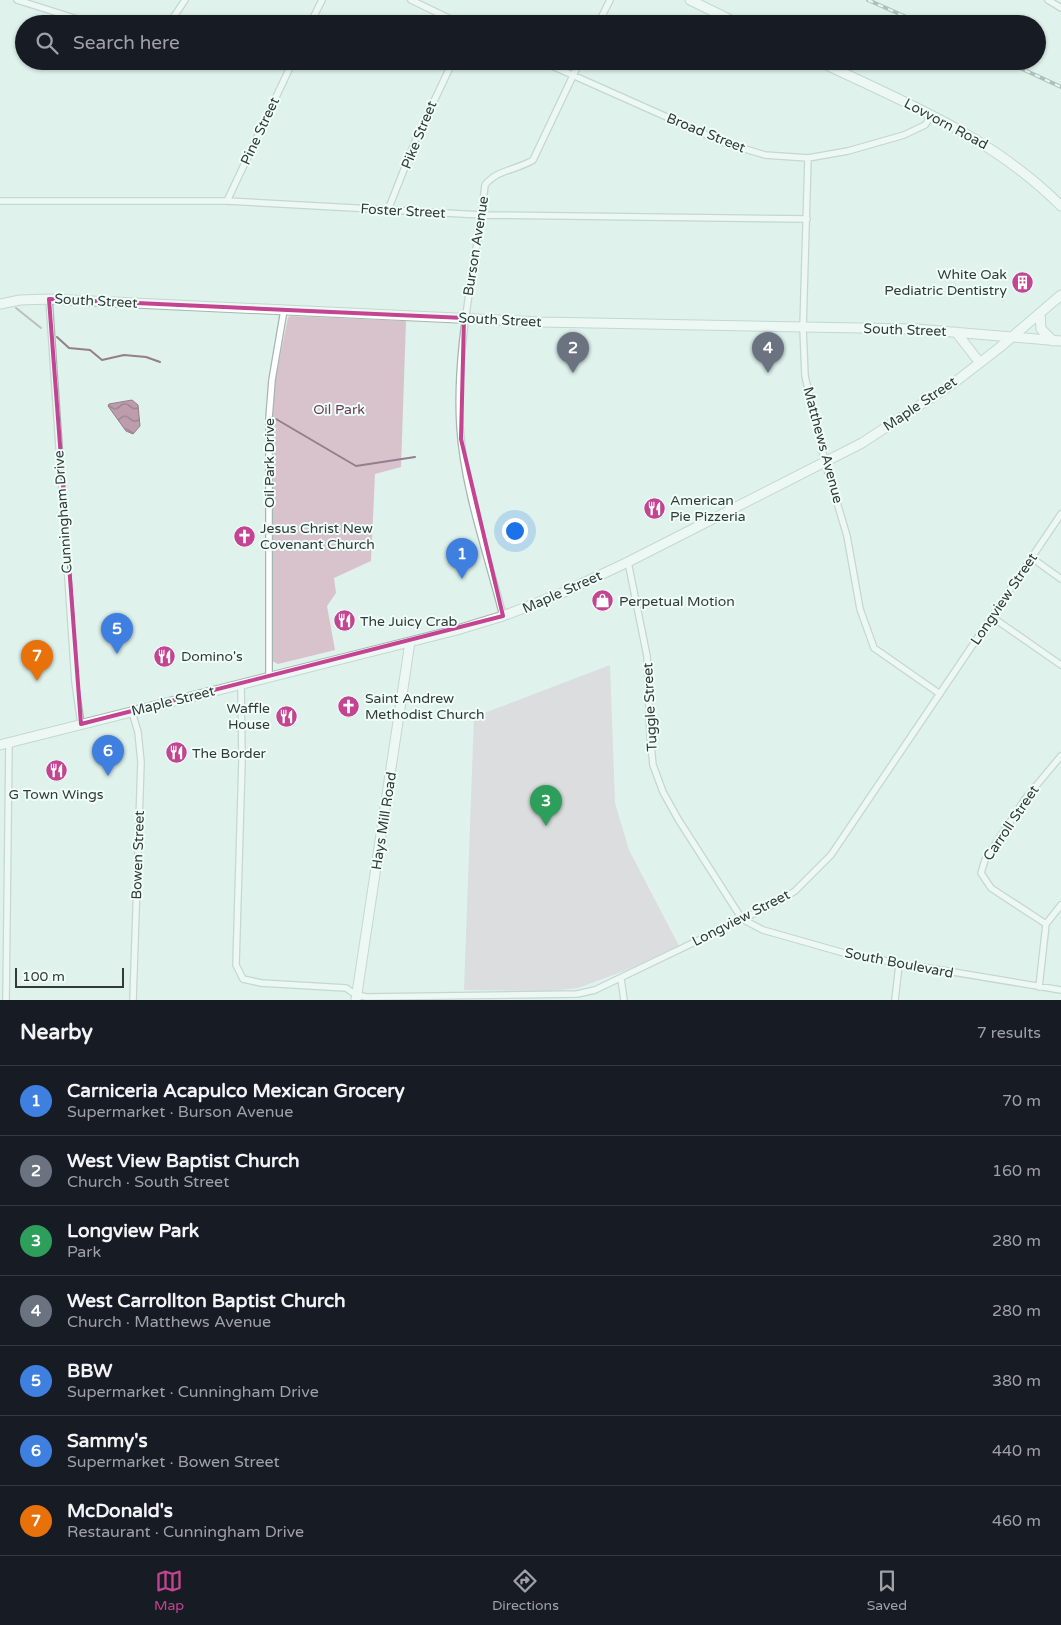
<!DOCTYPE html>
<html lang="en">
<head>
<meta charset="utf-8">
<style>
	body { margin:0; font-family:"Varela Round",sans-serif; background:#242831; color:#f1f3f6 }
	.scale { position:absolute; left:15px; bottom:12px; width:109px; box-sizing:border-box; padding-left:5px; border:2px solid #333a38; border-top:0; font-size:14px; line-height:18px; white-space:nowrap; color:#333a38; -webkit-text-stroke:4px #effef9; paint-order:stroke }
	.you { position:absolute; left:514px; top:530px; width:18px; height:18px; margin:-12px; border:4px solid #fff; border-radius:50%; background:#1a73e8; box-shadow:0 0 0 8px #1a73e833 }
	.badge { display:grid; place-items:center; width:32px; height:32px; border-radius:50%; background:#c34490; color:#fff; font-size:16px; font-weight:700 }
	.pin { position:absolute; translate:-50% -41px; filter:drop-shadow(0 1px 2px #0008) }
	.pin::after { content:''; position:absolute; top:26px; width:18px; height:15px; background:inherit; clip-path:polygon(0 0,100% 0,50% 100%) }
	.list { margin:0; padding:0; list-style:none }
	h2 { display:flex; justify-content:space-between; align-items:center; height:65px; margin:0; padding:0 20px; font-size:21px }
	h2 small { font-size:16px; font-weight:400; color:#9ea1a6 }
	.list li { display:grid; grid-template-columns:32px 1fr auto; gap:15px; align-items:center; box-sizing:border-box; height:70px; padding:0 20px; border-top:1px solid #363941 }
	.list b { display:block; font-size:19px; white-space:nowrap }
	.list p { margin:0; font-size:16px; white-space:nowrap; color:#9ea1a6 }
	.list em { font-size:16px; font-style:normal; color:#9ea1a6 }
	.icon { flex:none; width:28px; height:28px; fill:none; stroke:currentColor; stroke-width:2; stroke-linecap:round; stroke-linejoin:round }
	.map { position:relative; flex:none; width:1061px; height:1000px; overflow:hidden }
	.search { position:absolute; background:#171b24; box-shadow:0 1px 4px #0004; left:15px; right:15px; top:15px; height:55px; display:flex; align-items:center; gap:12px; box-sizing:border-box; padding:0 18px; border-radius:28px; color:#9ea1a6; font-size:19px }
	.sheet { height:555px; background:#171b24 }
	nav { display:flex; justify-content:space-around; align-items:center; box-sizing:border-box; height:70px; border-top:1px solid #363941; background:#171b24; font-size:14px; color:#9ea1a6 }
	nav a { display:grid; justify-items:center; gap:2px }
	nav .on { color:#c34490 }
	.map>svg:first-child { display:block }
</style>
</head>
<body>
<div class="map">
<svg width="1061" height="1000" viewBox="0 0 1061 1000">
	<defs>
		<pattern id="water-waves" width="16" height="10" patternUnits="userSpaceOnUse" patternTransform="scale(1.25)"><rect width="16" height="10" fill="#bd9cac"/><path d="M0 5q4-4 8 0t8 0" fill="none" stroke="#9a808d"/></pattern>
	</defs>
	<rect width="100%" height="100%" fill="#dff2ec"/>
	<!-- green -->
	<path fill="#d8c3cd" d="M291,316L406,321L401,467L375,474L371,561L334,578L336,593L327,606L335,650L278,664L272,661L273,411L275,382L288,317Z
		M610,665L615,803L629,850L679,946L629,969L578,988L549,991L464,990L474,717Z"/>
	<!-- water -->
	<path fill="url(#water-waves)" stroke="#947f89" d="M132,400L138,405L140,426L133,434L126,431L108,406L109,404Z"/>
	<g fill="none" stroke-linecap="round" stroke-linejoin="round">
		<!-- stream -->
		<path stroke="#947f89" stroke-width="2" d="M16,308L41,328
			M57,337L69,348L90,350L102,360L124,355L146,357L160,362
			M276,419L356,466L415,457"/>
		<defs>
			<path id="street" d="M17,0L93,24
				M411,0L461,24
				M1048,0L1061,8
				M169,24L185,0
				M310,24L322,0
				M598,24L610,0
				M541,61L725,143L765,155L808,158L848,151L904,135L925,125L932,115
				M808,158L803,328L805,376L825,462L847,536L860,609L874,648L940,694
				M0,201H227L482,215L807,219
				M227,201L293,61
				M388,210L416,139L453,61
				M49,299L75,682L81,724
				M1032,558L1061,579
				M628,562L647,656L650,736L653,765L663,792L678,819L742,919L763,930L851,955L1061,990
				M503,616C488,555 464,490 460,427C455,345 476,266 485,185C496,170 517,170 533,160L580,61
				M992,617L1061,665
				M269,677V418L272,380L284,310
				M241,684L242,761L236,965L243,979L261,983L346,988L356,995L367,997L577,994L595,990L778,902L795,891L831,855L1061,514
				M132,712L138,732L141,762L133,1000
				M1046,924L991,888L981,873L985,860L1025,799L1061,756
				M621,979L624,1000
				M1039,987L1046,924L1061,905
				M6,1000L9,743
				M895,1000L899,965"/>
			<path id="secondary" d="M690,0L739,24
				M818,61C904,102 993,137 1061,206
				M0,304L20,300L49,299L540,322L916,329L1061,341
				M1040,313L1041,329L1053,341
				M956,332L980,363
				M0,745L457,630L503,616L562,593L628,562L862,443L955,382L999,348L1061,295
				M356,1000L410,642"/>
		</defs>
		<!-- street casing -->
		<use href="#street" stroke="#a4b6b0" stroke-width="8"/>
		<!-- secondary casing -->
		<use href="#secondary" stroke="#a4b6b0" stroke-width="11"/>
		<!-- street -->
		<use href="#street" stroke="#fff" stroke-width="5.5"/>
		<!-- secondary -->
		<use href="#secondary" stroke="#fff" stroke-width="9"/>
		<defs>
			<path id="rail" d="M868,0L922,24
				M1005,61L1061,87"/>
		</defs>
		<!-- rail casing -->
		<use href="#rail" stroke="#77837f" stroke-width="4"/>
		<!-- rail -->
		<use href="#rail" stroke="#effef9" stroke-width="2" stroke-dasharray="5.5" stroke-linecap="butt"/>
	</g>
	<!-- marked area -->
	<path d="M0 0H1061V1000H0ZM49,299L464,318L461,439L503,616L81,724Z" fill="#dff2ec" fill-opacity=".55" fill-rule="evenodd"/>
	<path fill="none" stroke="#c34490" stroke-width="4" stroke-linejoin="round" d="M49,299L464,318L461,439L503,616L81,724Z"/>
	<!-- icons -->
	<defs>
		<symbol id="building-disc" viewBox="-11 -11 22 22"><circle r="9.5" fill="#c34490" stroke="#effef9"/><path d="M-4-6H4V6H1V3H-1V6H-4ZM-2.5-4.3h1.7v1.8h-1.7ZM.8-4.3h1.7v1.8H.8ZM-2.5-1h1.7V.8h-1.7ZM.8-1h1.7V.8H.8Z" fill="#fff"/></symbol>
		<symbol id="restaurant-disc" viewBox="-11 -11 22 22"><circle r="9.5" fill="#c34490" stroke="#effef9"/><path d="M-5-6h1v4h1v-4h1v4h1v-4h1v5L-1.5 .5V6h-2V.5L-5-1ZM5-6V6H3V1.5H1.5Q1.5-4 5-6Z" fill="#fff"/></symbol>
		<symbol id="church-disc" viewBox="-11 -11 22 22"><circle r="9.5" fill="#c34490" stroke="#effef9"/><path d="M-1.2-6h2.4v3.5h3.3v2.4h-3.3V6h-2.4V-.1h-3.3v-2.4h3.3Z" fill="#fff"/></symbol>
		<symbol id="shop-disc" viewBox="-11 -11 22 22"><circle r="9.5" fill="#c34490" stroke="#effef9"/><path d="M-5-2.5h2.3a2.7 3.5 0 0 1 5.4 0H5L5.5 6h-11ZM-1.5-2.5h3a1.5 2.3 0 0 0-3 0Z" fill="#fff"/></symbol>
	</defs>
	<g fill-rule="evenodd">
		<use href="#building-disc" x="1010" y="270" width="25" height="25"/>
		<use href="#restaurant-disc" x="642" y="496" width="25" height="25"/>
		<use href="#church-disc" x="232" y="524" width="25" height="25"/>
		<use href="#shop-disc" x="590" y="588" width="25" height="25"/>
		<use href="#restaurant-disc" x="332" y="608" width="25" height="25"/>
		<use href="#restaurant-disc" x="152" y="644" width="25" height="25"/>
		<use href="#church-disc" x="336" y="694" width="25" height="25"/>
		<use href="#restaurant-disc" x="274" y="704" width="25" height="25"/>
		<use href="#restaurant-disc" x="164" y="740" width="25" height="25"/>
		<use href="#restaurant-disc" x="44" y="758" width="25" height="25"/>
	</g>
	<g text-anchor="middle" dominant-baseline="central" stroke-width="4" stroke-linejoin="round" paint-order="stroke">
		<!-- street labels -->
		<g font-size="14" fill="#333a38" stroke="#effef9">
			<text transform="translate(946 124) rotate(28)">Lovvorn Road</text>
			<text transform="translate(260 131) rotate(-65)">Pine Street</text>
			<text transform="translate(706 133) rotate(22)">Broad Street</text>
			<text transform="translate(419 135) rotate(-68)">Pike Street</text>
			<text transform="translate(403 211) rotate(3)">Foster Street</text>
			<text transform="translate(476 246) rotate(-81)">Burson Avenue</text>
			<text transform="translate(96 301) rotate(3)">South Street</text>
			<text transform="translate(500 320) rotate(3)">South Street</text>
			<text transform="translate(905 330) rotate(2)">South Street</text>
			<text transform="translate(920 404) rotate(-34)">Maple Street</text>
			<text transform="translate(823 445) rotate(75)">Matthews Avenue</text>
			<text transform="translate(269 463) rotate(-90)">Oil Park Drive</text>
			<text transform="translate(63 512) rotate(-94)">Cunningham Drive</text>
			<text transform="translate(562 592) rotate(-24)">Maple Street</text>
			<text transform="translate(1004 599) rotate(-56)">Longview Street</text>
			<text transform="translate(173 701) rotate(-14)">Maple Street</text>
			<text transform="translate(650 707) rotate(-93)">Tuggle Street</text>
			<text transform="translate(384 821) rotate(-81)">Hays Mill Road</text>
			<text transform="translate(1011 823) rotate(-56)">Carroll Street</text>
			<text transform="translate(138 855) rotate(-88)">Bowen Street</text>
			<text transform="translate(741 918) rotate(-27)">Longview Street</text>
			<text transform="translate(899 963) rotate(11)">South Boulevard</text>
		</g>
		<!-- poi labels -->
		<g font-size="14" fill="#333a38" stroke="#effef9" text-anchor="start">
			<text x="1007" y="274" text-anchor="end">White Oak<tspan x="1007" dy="16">Pediatric Dentistry</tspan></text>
			<text x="670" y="500">American<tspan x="670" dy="16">Pie Pizzeria</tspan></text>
			<text x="260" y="528">Jesus Christ New<tspan x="260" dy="16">Covenant Church</tspan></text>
			<text x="619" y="601">Perpetual Motion</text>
			<text x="360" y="621">The Juicy Crab</text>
			<text x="181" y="656">Domino's</text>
			<text x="365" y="698">Saint Andrew<tspan x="365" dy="16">Methodist Church</tspan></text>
			<text x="270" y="708" text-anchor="end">Waffle<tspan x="270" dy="16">House</tspan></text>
			<text x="192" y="753">The Border</text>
			<text x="56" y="794" text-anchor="middle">G Town Wings</text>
		</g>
		<!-- park labels -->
		<g font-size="14" fill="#6a3b54" stroke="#effef9">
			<text x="339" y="409">Oil Park</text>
		</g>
	</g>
</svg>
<div class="scale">100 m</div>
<div class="you"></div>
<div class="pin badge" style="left:462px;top:579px;background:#3f7fe0">1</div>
<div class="pin badge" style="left:573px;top:373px;background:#6b7280">2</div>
<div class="pin badge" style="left:546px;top:826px;background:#2e9e5b">3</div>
<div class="pin badge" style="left:768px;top:373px;background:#6b7280">4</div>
<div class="pin badge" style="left:117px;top:654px;background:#3f7fe0">5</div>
<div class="pin badge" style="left:108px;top:776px;background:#3f7fe0">6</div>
<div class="pin badge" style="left:37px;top:681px;background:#e8710a">7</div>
<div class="search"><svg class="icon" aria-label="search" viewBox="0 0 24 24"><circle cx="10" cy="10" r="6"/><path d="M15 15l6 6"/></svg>Search here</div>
</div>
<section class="sheet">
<h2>Nearby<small>7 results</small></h2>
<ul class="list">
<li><span class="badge" style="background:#3f7fe0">1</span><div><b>Carniceria Acapulco Mexican Grocery</b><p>Supermarket · Burson Avenue</p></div><em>70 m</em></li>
<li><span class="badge" style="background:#6b7280">2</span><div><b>West View Baptist Church</b><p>Church · South Street</p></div><em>160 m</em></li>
<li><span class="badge" style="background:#2e9e5b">3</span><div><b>Longview Park</b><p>Park</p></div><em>280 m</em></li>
<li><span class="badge" style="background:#6b7280">4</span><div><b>West Carrollton Baptist Church</b><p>Church · Matthews Avenue</p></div><em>280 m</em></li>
<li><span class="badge" style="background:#3f7fe0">5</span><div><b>BBW</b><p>Supermarket · Cunningham Drive</p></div><em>380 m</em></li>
<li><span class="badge" style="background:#3f7fe0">6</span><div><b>Sammy's</b><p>Supermarket · Bowen Street</p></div><em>440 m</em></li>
<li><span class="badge" style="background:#e8710a">7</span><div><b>McDonald's</b><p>Restaurant · Cunningham Drive</p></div><em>460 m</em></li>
</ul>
</section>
<nav>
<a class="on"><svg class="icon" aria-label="map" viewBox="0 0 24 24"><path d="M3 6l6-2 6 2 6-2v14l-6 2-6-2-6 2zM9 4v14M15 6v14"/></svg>Map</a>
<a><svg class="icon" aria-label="directions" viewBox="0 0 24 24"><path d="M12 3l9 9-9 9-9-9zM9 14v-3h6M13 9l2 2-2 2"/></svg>Directions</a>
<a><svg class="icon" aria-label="saved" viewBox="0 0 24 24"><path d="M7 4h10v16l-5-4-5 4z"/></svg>Saved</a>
</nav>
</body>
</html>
